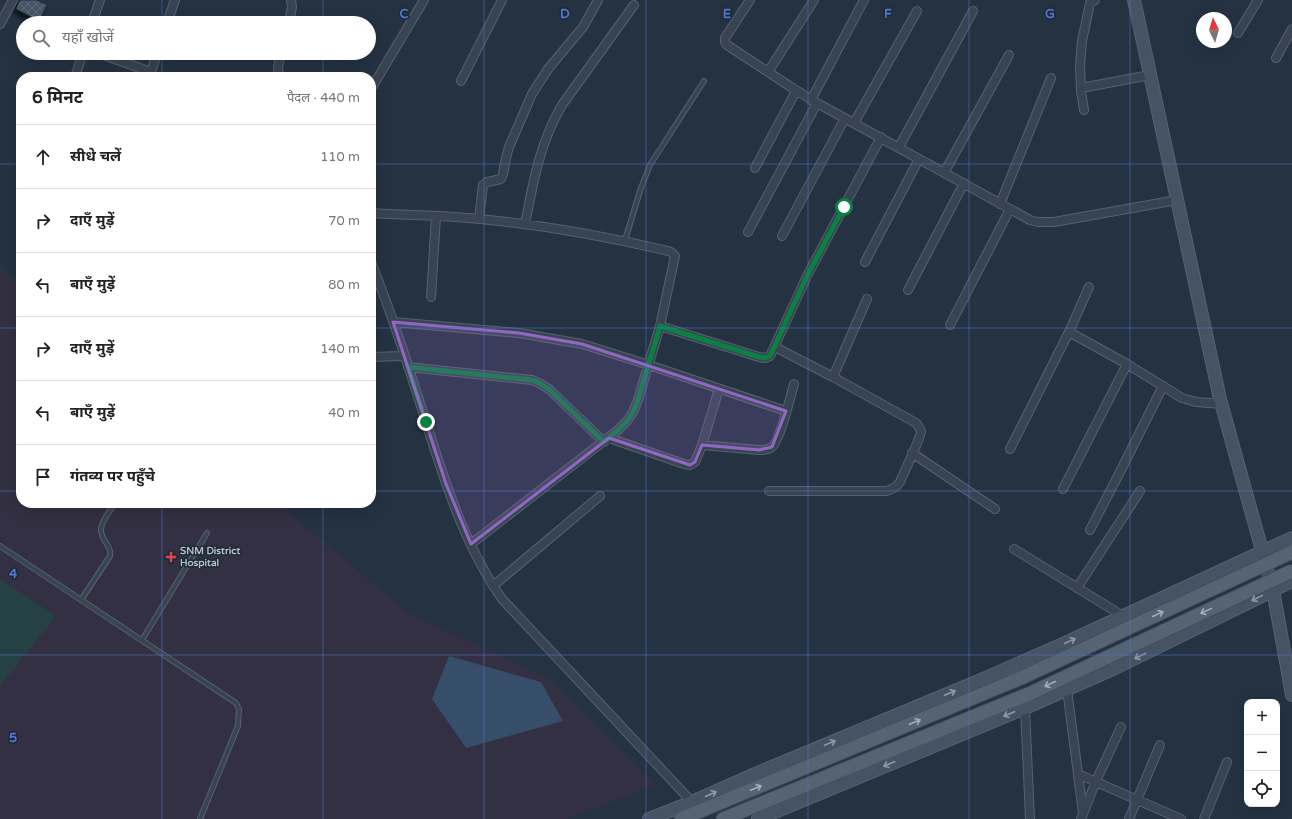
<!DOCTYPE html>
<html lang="hi">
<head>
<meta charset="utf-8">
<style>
	body { margin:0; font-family:"Varela Round","Noto Sans Devanagari",sans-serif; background:#f6f6f6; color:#222 }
	.controls { position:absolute; right:12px; bottom:12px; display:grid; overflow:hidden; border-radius:8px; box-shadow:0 4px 16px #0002 }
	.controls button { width:36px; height:36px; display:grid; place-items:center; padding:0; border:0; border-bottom:1px solid #e0e0e0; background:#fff; color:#222; font:20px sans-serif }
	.compass { position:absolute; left:1196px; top:12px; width:36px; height:36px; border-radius:50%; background:#fff; box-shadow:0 4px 16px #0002; rotate:355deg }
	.stop { position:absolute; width:12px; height:12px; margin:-9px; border:3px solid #0b8043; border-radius:50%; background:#fff }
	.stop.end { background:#0b8043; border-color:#fff; box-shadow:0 1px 4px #0008 }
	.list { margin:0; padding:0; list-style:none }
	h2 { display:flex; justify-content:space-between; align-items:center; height:52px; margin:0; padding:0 16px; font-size:17px }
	h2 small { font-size:13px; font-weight:400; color:#767676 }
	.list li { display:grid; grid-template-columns:26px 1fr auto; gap:12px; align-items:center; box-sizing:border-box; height:64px; padding:0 16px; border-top:1px solid #e0e0e0 }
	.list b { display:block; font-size:15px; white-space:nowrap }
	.list em { font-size:13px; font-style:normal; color:#767676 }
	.icon { flex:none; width:22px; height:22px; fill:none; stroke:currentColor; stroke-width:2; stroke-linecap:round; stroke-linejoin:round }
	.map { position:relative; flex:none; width:1292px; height:819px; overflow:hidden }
	.search { position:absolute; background:#fff; box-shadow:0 4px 16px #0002; left:16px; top:16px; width:360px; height:44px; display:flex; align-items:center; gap:10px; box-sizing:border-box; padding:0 14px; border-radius:22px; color:#767676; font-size:15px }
	.panel { position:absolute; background:#fff; box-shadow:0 4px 16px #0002; left:16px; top:72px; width:360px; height:436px; border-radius:16px }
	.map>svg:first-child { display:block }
</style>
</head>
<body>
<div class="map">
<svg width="1292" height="819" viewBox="0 0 1292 819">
	<defs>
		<pattern id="building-cross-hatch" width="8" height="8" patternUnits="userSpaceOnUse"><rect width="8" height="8" fill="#445466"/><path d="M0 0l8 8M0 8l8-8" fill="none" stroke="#5d6b7b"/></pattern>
		<filter id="shadow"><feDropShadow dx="-3.5" dy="3.5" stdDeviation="2" flood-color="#0009"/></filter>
	</defs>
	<rect width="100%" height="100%" fill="#243242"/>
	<!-- medical -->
	<path fill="#323042" d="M0,267L21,285V503H278L406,611L550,679L656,785L567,819H0Z"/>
	<!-- garden -->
	<path fill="#264143" d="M0,579L56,616L0,686Z"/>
	<!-- water -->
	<path fill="#364e6a" d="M449,656L541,682L563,721L466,748L432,699Z"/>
	<!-- building -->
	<path fill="url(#building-cross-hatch)" stroke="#1f2b39" filter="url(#shadow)" d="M20,0H37L47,5L39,21L16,9Z"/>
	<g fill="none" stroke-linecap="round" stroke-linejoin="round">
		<defs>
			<path id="lane" d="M625,240L641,188L650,165L704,81
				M0,546L236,703L239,709L238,726L200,819
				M81,600L110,556C112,545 100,540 101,529C102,520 110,511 115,503
				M142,640L207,533"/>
			<path id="street" d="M750,0L725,38V42L727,45L791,87L817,103L1030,220L1038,222H1054L1177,200
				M92,23L100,0
				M167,23L175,0
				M289,23L292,7L291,0
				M0,24L13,0
				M1238,33L1258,0
				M98,53L151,72
				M1276,58L1292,29
				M768,72L814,0
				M150,76L157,53
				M75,77L83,53
				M279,77L278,67L281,53
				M461,81L502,0
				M1081,88L1150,75
				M371,89L424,0
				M811,100L864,0
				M1084,110L1081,91L1080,65L1082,41L1089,8L1090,3L1095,0
				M854,123L917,11
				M899,147L973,11
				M755,168L796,91
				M944,173L1009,55
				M1000,204L1051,78
				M371,213C399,215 428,215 456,217C527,222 596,234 664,250L671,252L675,256L660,326L638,400L633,412L627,421L618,430L471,544
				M479,219L483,185L487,182L501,179L503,174L506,158L509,147L532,94L548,69L583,27L598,0
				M525,224C533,183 540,142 562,105L634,5
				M748,232L817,103
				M782,236L845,118
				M371,262C392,314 409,368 426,422C445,483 465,546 502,599L692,802
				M865,262L919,159
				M908,290L964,183
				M431,297L436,216
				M393,322L519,333L582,344L649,365L786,411
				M950,325L1010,209
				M660,326L759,357L765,358L770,356L807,276L881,137
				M1069,332L1089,287
				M371,357L405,356
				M408,367L532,380L541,384L550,390L604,442
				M833,377L867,299
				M609,438L684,464L690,465L695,462L702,445L719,389
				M702,445L759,450C763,450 768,450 772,447C779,443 791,395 794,384
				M1010,449L1069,332L1127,364L1182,398L1196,402L1222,404
				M912,453L995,509
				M1063,489L1127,364
				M769,491H886C892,489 896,488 900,482C903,474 921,438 921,431C920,428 918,426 916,423L833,377L775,347
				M1090,530L1122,468L1163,386
				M1014,549L1123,616
				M493,586L600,496
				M1077,588L1140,491
				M1067,689L1083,813
				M1025,708L1030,819
				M1078,774L1181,819
				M1081,819L1096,781L1121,727
				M1129,819L1160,745
				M1204,819L1227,762"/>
			<path id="secondary" d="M1134,0L1220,399L1273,590L1292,695
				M649,819L692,802L760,772L981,680L1061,645L1292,538
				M758,819L1025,708L1115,668L1292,581"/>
			<path id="primary" d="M681,819L1021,678
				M723,819L1031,693"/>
		</defs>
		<!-- lane casing -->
		<use href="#lane" stroke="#56626f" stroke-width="6"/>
		<!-- street casing -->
		<use href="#street" stroke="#56626f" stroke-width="10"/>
		<!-- secondary casing -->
		<use href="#secondary" stroke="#56626f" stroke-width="14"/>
		<!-- primary casing -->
		<use href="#primary" stroke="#424d5b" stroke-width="15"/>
		<!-- lane -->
		<use href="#lane" stroke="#384451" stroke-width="4"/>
		<!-- street -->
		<use href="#street" stroke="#384451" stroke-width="8"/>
		<!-- secondary -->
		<use href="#secondary" stroke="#465365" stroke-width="12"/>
		<!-- primary -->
		<use href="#primary" stroke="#566372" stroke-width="13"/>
		<defs>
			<path id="primary-bridge" d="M1021,678L1292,552
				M1031,693L1292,571"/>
		</defs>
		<!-- primary-bridge casing -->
		<use href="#primary-bridge" stroke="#424d5b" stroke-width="15" stroke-linecap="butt"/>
		<!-- primary-bridge -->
		<use href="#primary-bridge" stroke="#566372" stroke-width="13"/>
	</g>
	<!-- one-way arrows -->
	<defs><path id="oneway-shaft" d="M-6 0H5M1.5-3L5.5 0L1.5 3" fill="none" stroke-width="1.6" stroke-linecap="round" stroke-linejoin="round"/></defs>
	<g stroke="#8e99a8">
		<use href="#oneway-shaft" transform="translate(1257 598) rotate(154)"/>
		<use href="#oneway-shaft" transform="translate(1070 641) rotate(-25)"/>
		<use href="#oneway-shaft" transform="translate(1140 656) rotate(154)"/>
		<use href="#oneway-shaft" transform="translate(950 693) rotate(-23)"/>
		<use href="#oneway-shaft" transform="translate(1009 714) rotate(157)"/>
		<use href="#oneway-shaft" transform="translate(830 743) rotate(-23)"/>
		<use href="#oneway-shaft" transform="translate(889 764) rotate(157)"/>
		<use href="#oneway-shaft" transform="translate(711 794) rotate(-24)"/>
	</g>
	<g stroke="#a2adba">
		<use href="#oneway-shaft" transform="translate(1206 611) rotate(155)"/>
		<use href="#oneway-shaft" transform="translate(1158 614) rotate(-25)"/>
		<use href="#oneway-shaft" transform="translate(1050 684) rotate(155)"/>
		<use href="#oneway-shaft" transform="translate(915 722) rotate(-23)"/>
		<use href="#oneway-shaft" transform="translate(756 788) rotate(-23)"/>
	</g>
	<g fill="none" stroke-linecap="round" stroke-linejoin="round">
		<!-- route -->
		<path stroke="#0b8043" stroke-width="5" d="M426,422L408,367L532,380L541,384L550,390L604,442L618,430L627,421L633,412L638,400L660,326L759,357L765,358L770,356L807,276L844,207"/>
	</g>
	<!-- marked area -->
	<path fill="#9267c4" fill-opacity="0.2" stroke="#9267c4" stroke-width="3" stroke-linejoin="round" d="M393,322L519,333L582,344L786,411L772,447L759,450L702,445L695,462L690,465L609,438L471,544L446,484Z"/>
	<!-- grid -->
	<path fill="none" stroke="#5276d4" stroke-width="1" stroke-opacity="0.55" d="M162,0V23M323,0V23M484,0V819M646,0V819M808,0V819M969,0V819M1130,0V819M162,53V77M323,53V77M0,164H21M371,164H1292M0,328H21M371,328H1292M0,491H21M371,491H1292M162,503V819M323,503V819M0,655H1292"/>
	<!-- markers -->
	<path fill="#e0444e" stroke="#1d2937" stroke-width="1.5" d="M169 551h4v4h4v4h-4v4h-4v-4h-4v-4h4z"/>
	<g text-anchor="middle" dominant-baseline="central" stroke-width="3" stroke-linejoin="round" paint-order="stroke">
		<!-- poi labels -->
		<g font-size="10" font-weight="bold" fill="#b5bfcc" stroke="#1d2937" text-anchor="start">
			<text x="180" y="551">SNM District<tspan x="180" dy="12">Hospital</tspan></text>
		</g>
	</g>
	<g font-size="13" text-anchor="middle" font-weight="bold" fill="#5276d4" stroke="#1d2937" stroke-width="3" stroke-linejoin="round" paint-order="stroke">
		<text x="404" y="18">C</text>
		<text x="565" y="18">D</text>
		<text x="727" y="18">E</text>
		<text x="888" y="18">F</text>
		<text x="1050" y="18">G</text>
		<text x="13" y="578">4</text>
		<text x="13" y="742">5</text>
	</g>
</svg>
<div class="controls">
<button>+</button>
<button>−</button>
<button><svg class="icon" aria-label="locate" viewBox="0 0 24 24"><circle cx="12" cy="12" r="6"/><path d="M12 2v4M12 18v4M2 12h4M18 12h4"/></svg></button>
</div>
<svg class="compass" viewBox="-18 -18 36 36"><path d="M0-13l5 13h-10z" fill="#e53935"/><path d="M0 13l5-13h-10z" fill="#767676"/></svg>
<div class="stop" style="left:844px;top:207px"></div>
<div class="stop end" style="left:426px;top:422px"></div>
<div class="search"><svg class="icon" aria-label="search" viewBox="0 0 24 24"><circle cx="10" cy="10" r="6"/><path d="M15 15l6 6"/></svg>यहाँ खोजें</div>
<section class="panel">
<h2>6 मिनट<small>पैदल · 440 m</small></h2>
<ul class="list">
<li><svg class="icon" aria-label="ahead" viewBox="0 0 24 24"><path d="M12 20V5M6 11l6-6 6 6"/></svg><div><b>सीधे चलें</b></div><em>110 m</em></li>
<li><svg class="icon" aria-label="right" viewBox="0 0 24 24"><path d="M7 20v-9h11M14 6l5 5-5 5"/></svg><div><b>दाएँ मुड़ें</b></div><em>70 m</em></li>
<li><svg class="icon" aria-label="left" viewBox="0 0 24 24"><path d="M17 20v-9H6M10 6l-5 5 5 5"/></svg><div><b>बाएँ मुड़ें</b></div><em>80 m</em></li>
<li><svg class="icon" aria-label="right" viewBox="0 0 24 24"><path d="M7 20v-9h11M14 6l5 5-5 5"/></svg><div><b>दाएँ मुड़ें</b></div><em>140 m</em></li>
<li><svg class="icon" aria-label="left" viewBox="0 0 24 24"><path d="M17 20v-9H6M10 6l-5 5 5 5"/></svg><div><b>बाएँ मुड़ें</b></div><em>40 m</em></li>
<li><svg class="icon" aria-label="arrive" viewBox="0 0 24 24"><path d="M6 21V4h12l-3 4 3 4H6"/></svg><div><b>गंतव्य पर पहुँचे</b></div></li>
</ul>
</section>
</div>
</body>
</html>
